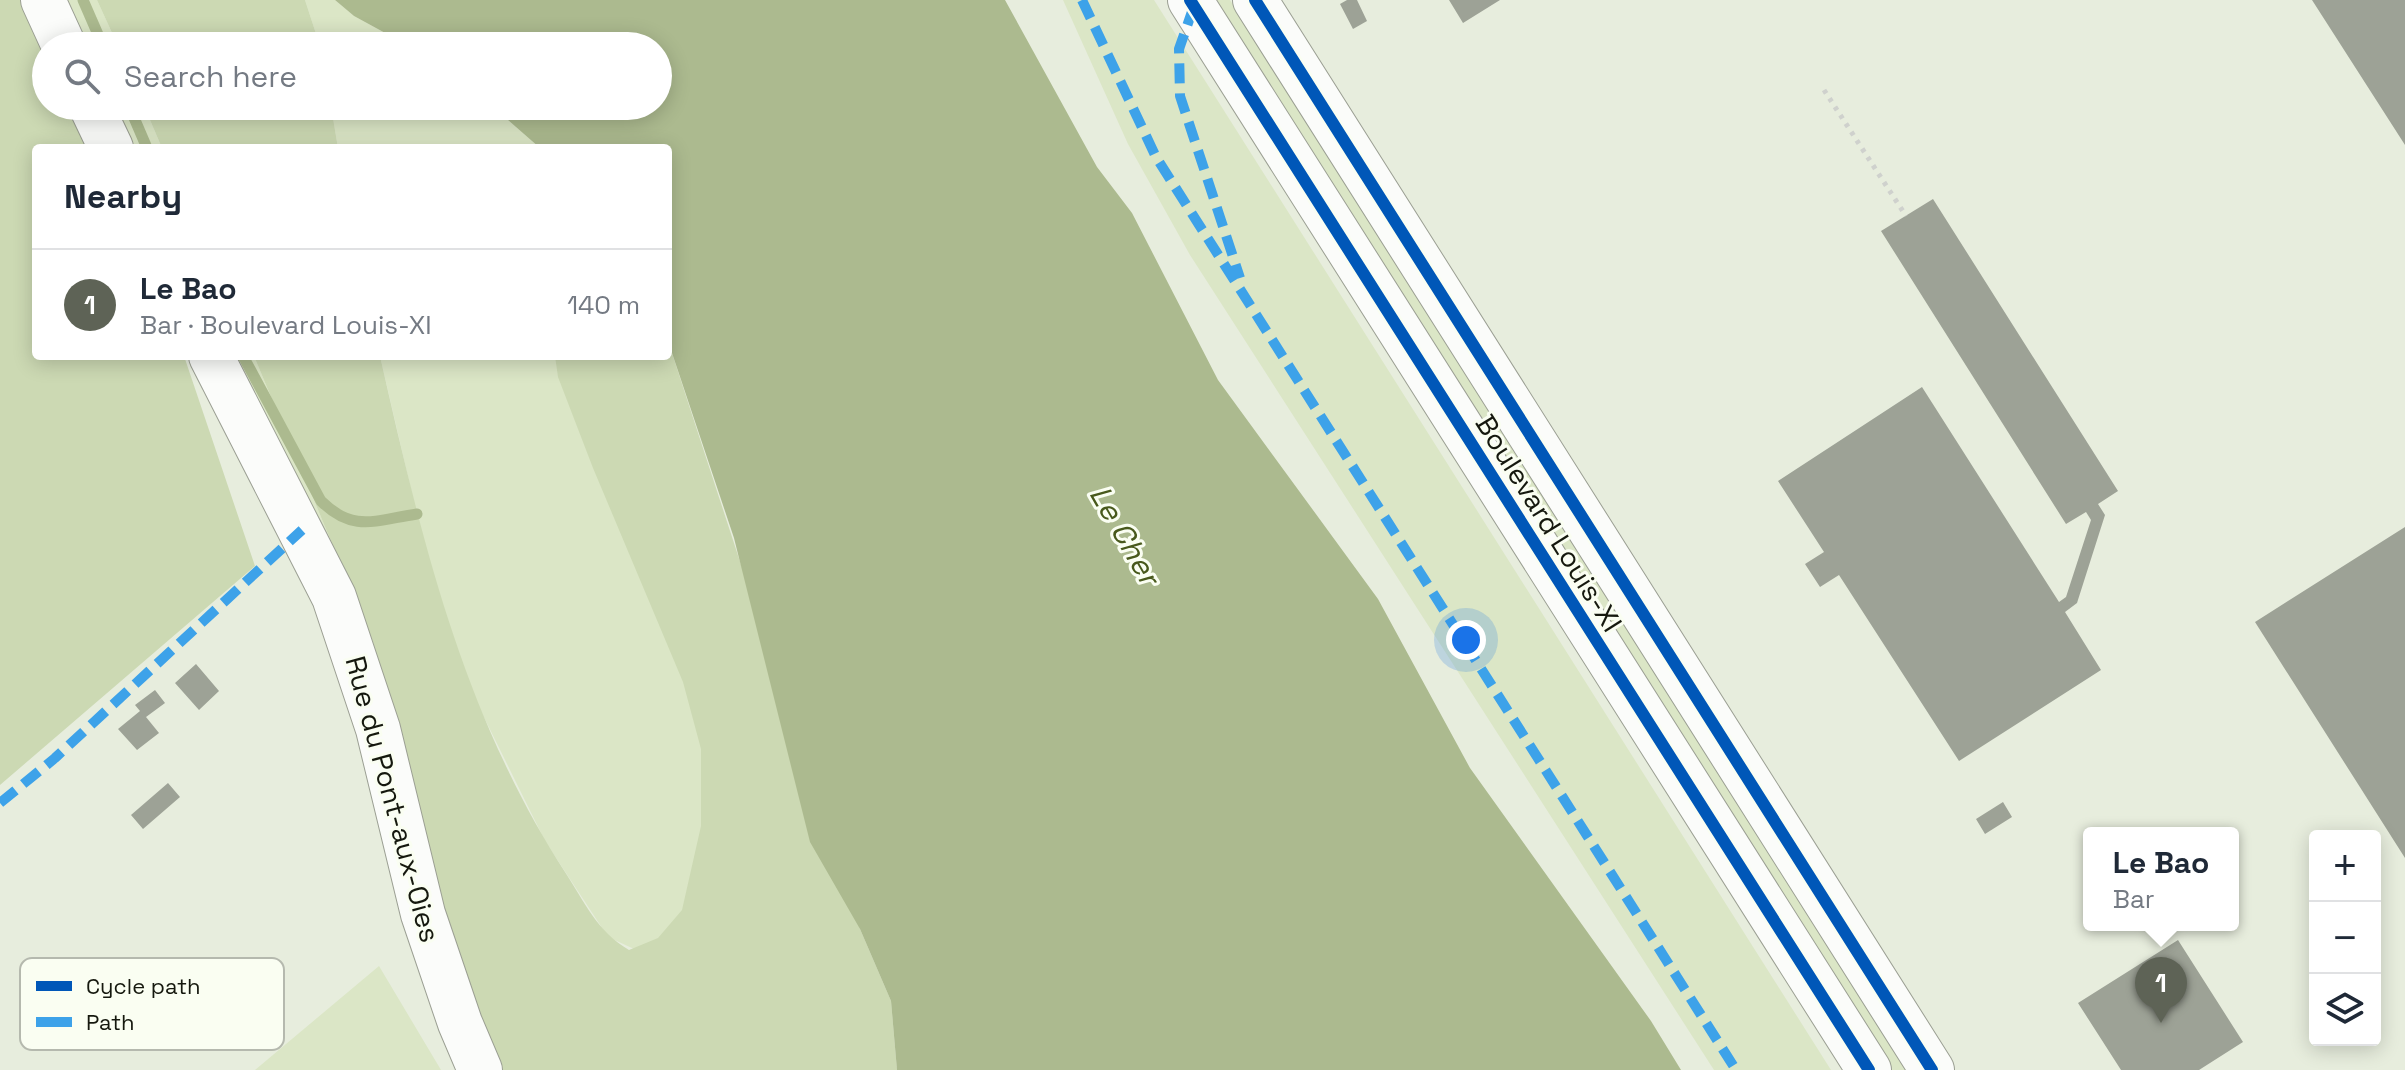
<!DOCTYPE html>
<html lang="en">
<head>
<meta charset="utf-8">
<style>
	body { margin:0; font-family:"Space Grotesk",sans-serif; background:#f6f6f7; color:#1f2937 }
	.controls { position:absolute; right:24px; bottom:24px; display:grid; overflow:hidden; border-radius:8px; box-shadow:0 4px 20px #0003 }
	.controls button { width:72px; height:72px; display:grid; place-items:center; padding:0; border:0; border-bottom:2px solid #e0e1e3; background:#fff; color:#1f2937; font:40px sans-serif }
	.you { position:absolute; left:1466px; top:640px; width:28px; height:28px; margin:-20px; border:6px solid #fff; border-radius:50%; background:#1a73e8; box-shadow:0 0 0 12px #1a73e833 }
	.badge { display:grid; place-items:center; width:52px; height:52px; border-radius:50%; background:#5e6356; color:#fff; font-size:26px; font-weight:700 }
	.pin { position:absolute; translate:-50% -66px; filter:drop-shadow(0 2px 4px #0008) }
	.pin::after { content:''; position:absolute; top:42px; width:28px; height:24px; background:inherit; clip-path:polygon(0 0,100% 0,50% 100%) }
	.popup { position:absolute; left:2083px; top:827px; width:156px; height:104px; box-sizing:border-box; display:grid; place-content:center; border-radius:8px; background:#fff; filter:drop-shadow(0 2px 6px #0005); font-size:26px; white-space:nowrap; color:#747a83 }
	.popup b { font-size:30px; color:#1f2937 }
	.popup::after { content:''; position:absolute; left:50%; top:100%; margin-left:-16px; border:16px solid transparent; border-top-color:#fff }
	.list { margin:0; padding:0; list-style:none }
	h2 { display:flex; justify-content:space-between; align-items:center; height:104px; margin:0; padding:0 32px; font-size:34px }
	h2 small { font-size:26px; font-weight:400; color:#747a83 }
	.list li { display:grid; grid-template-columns:52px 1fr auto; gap:24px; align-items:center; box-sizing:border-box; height:112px; padding:0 32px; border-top:2px solid #e0e1e3 }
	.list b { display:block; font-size:30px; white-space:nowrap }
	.list p { margin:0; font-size:26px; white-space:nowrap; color:#747a83 }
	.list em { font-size:26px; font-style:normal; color:#747a83 }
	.icon { flex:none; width:44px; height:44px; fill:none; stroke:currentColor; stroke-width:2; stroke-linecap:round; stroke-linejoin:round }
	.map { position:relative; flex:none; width:2405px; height:1070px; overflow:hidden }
	.search { position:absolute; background:#fff; box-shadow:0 4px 20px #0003; left:32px; top:32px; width:640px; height:88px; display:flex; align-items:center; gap:20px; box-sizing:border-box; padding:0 28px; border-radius:44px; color:#747a83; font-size:30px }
	.panel { position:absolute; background:#fff; box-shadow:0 4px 20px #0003; left:32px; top:144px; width:640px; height:216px; border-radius:8px }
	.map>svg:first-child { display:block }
</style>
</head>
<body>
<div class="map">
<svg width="2405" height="1070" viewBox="0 0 2405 1070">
	<rect width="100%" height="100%" fill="#e7eddd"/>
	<!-- green -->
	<path fill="#dbe6c6" d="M60,0H97L118,46H80Z
		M305,0H335L354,16L409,46H320Z
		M1063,0H1154L1831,1070H1714L1190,255L1128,144Z
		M1212,0H1230L1910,1070H1892Z
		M107,106H144L162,148H127Z
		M331,106H492L540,148H338Z
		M668,341L897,1070L608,937L545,841L474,697L429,567L380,356H668Z
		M230,356H254L373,642Z
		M379,966L441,1070H255Z"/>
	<!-- forest -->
	<path fill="#ccd9b3" d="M0,0H22L46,55V106H69L87,148H36V356H184L255,566L0,785Z
		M97,0H305L320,46H118Z
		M144,106H331L338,148H162Z
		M668,341L860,929L891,1001L897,1070H498L455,970L373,642L254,356H380C421,537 462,713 565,872C585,903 597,931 629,950L658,938L682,910L701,826V749L683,682L593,468L558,377L555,356H668Z"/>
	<!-- water -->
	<path fill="#acba8f" d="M335,0H1005L1097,167L1132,213L1218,380L1378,599L1470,768L1651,1021L1681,1070H897L891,1001L860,929L810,842L734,538L668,341V148H540L492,106H658V46H409L354,16Z"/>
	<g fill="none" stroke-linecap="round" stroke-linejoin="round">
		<!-- stream -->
		<path stroke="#acba8f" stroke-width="11" d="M83,0L103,46
			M129,106L147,148
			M243,356L321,501C353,533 376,520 417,514"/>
	</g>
	<!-- building -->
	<path fill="#9da296" d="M1347,0H1357L1367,21L1353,29L1340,4Z
		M1449,0H1500L1463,23Z
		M2312,0H2405V145Z
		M1933,199L2118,491L2098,504L2105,515L2077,603L2065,612L2101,670L1959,761L1839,575L1820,587L1805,564L1824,552L1778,481L1922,387L2059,602L2066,597L2091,520L2086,512L2066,524L1881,231Z
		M2405,527V858L2255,622Z
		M196,664L219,691L199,710L175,683Z
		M155,690L165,703L146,717L159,733L137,750L118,729L140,711L135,705Z
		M168,783L180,797L143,829L131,815Z
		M2003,802L2012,817L1985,834L1976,819Z
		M2178,940L2243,1042L2199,1070H2121L2078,1003Z"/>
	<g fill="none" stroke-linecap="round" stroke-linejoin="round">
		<defs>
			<path id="minor" d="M43,0L64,46
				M91,106L111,148
				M211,356L334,597L378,729L423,914L460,1023L480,1070"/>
			<path id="major" d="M1190,0L1869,1070
				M1255,0L1932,1070"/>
		</defs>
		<!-- minor casing -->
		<use href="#minor" stroke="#9b9f93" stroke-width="46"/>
		<!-- major casing -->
		<use href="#major" stroke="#9b9f93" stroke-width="46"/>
		<!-- path -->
		<path stroke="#cfd1cd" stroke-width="5" stroke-dasharray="4 6" stroke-linecap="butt" d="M1824,90L1906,216"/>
		<!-- minor -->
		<use href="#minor" stroke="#fbfcfa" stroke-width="44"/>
		<!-- major -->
		<use href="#major" stroke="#fbfcfa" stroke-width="44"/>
		<!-- quiet -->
		<path stroke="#3da2e9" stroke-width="10" stroke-dasharray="20 10" stroke-linecap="butt" d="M1082,0L1156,157L1736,1070
			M1194,6L1179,49L1180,96L1240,278
			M0,803L55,758L302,530"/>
		<defs>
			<path id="cycleway" d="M1190,0L1869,1070
				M1255,0L1932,1070"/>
		</defs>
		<!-- cycleway casing -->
		<use href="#cycleway" stroke="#fafef2" stroke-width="17"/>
		<!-- cycleway -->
		<use href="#cycleway" stroke="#0057b8" stroke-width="12"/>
	</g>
	<g text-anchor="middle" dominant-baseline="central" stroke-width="6" stroke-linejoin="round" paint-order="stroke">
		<!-- street labels -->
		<g font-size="28" fill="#15180e" stroke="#fafef2">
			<text transform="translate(1549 523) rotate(58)">Boulevard Louis-XI</text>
			<text transform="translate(393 799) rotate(75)">Rue du Pont-aux-Oies</text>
		</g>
		<!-- water labels -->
		<g font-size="30" font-style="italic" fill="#48591c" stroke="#fafef2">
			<text transform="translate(1125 535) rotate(60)">Le Cher</text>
		</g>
	</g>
	<!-- legend -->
	<rect x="20" y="958" width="264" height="92" rx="12" fill="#fafef2" stroke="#b5b9ae" stroke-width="2"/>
	<rect x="36" y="981" width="36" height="10" fill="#0057b8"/>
	<rect x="36" y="1017" width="36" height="10" fill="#3da2e9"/>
	<g font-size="22" fill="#15180e">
		<text x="86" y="994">Cycle path</text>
		<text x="86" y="1030">Path</text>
	</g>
</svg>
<div class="controls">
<button>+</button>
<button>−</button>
<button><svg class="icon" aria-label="layers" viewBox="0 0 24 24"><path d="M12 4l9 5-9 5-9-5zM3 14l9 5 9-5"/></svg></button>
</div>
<div class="you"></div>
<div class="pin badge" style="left:2161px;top:1023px">1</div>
<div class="popup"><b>Le Bao</b>Bar</div>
<div class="search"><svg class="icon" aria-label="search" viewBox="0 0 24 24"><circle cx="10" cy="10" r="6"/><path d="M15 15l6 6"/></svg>Search here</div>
<section class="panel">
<h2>Nearby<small></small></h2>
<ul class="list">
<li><span class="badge">1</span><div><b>Le Bao</b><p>Bar · Boulevard Louis-XI</p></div><em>140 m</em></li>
</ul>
</section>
</div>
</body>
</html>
